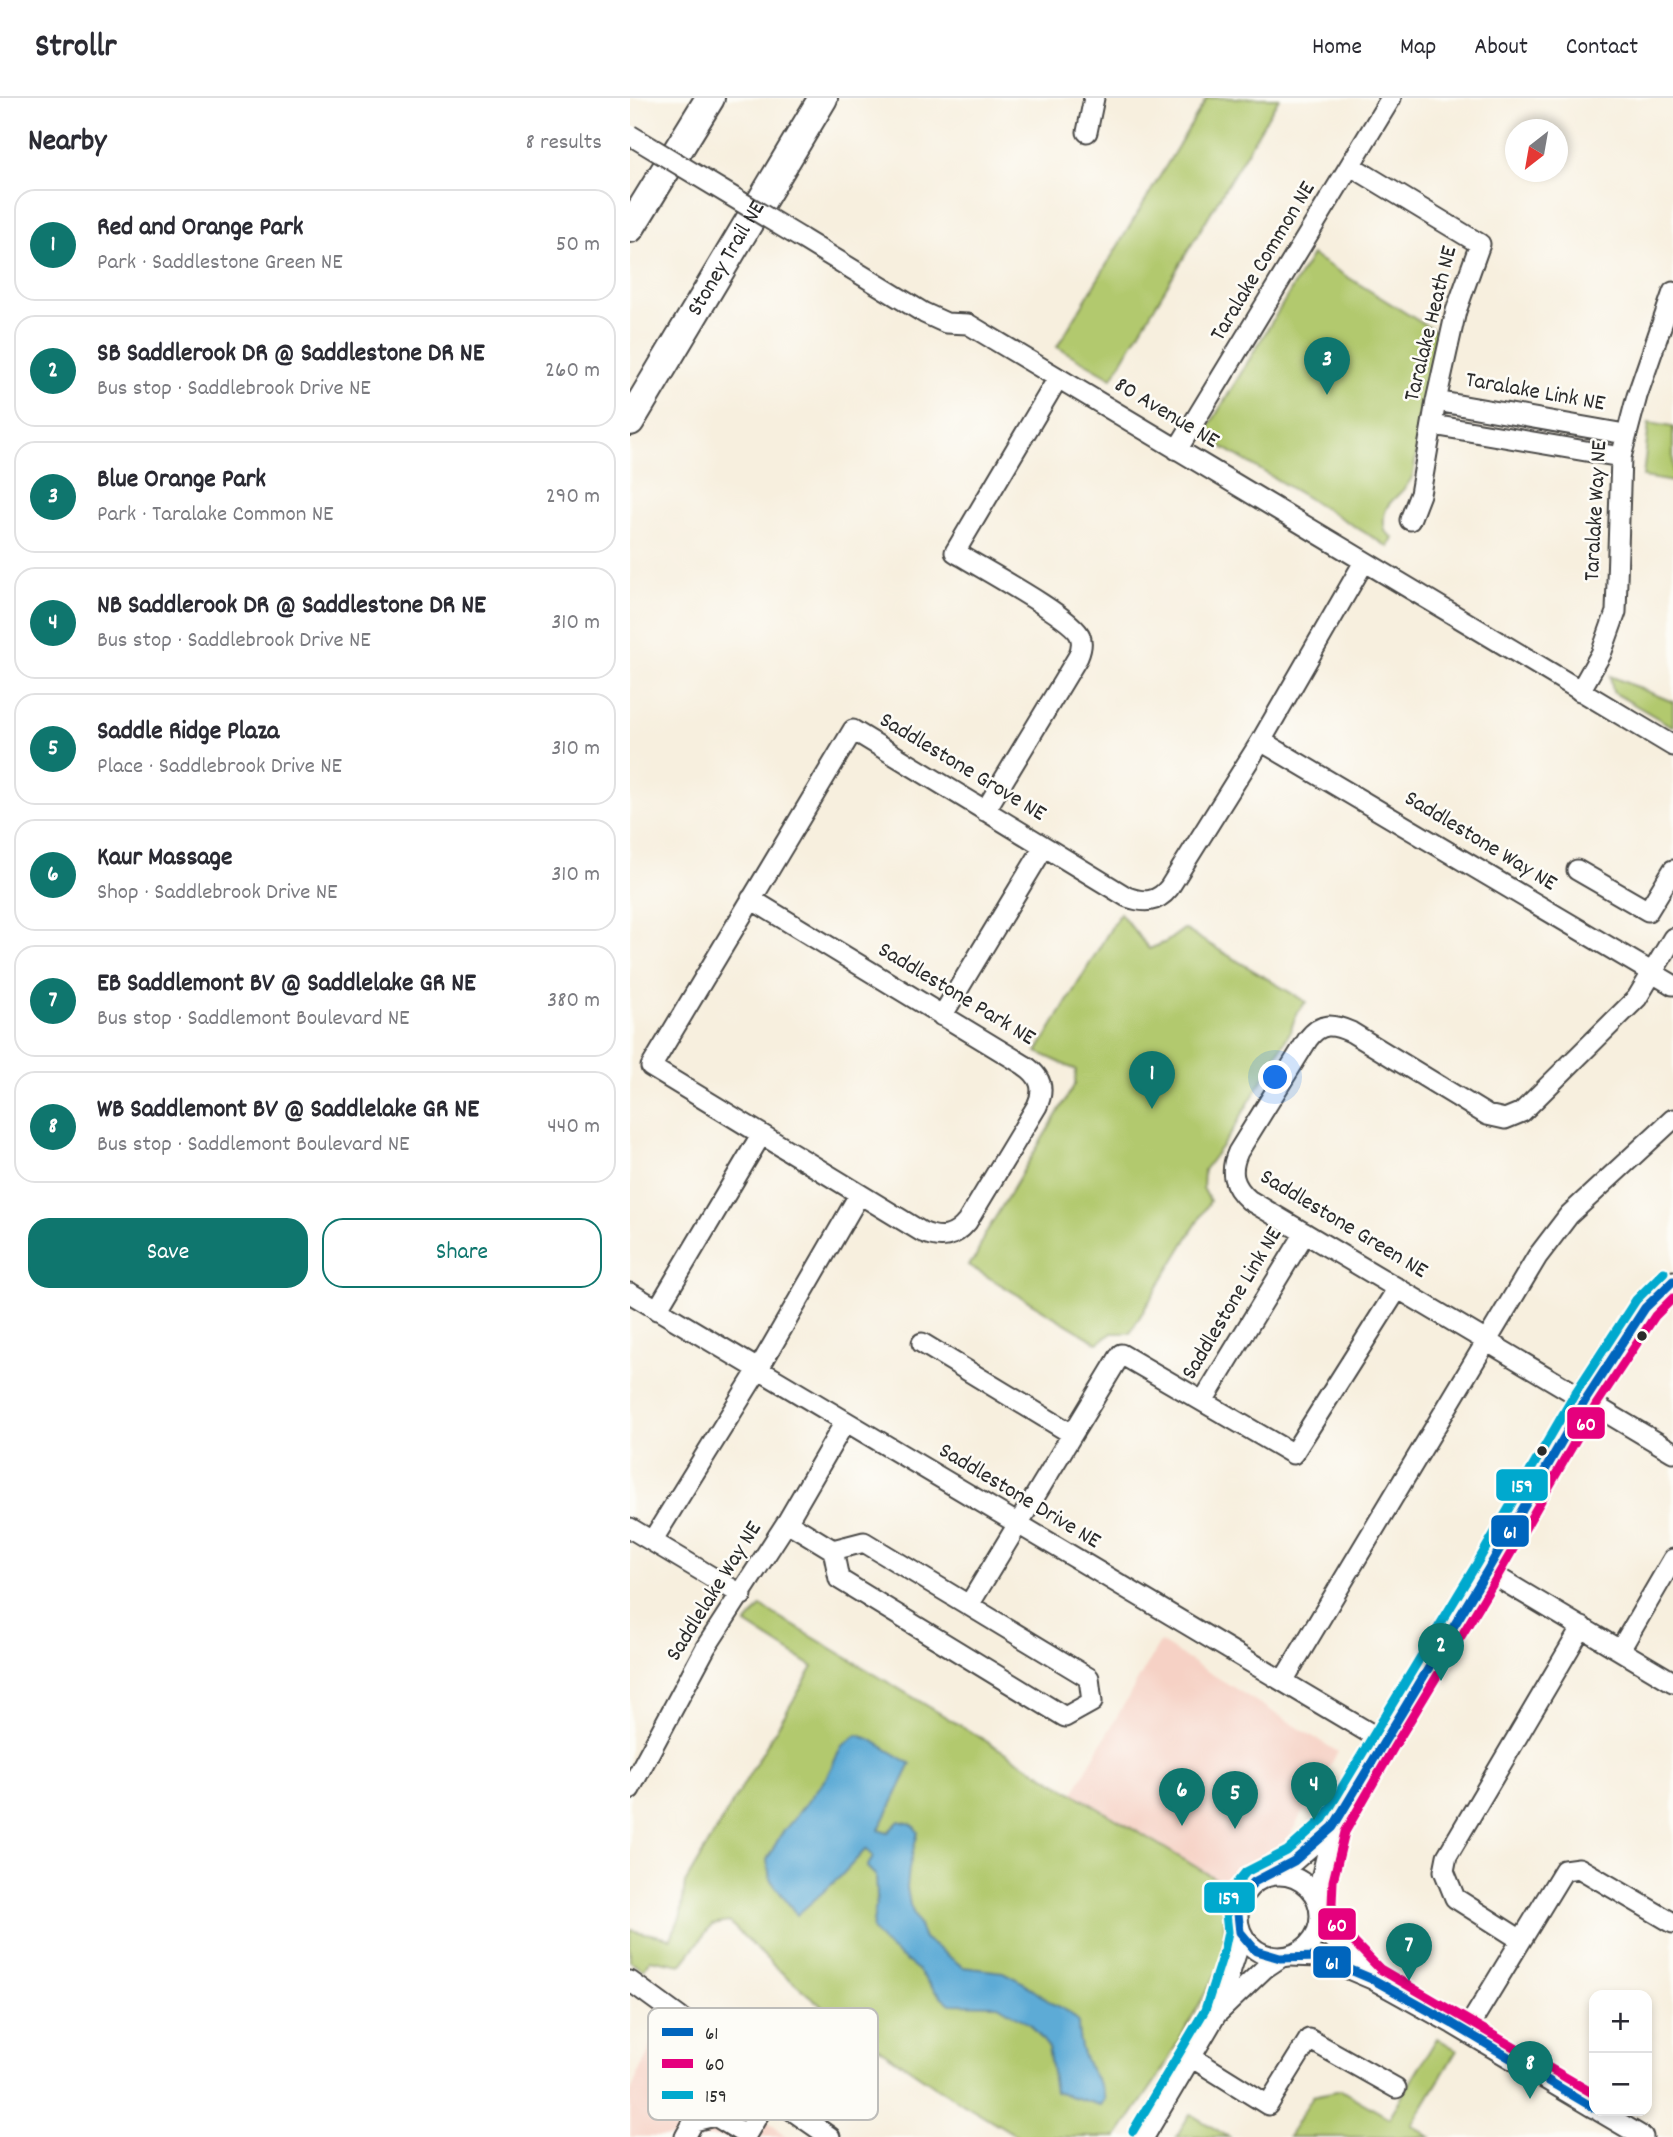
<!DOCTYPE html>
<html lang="en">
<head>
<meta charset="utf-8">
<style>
	body { margin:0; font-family:Dekko,sans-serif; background:#f7f7f7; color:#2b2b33 }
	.controls { position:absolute; right:21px; bottom:21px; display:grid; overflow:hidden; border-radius:14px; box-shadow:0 4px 10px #0003 }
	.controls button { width:63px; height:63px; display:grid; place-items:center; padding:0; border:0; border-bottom:2px solid #e1e1e2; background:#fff; color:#2b2b33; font:35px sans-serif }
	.compass { position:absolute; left:875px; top:21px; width:63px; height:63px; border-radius:50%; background:#fff; box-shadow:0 4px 10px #0003; rotate:211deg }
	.you { position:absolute; left:646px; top:980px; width:24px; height:24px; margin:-18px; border:5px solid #fff; border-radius:50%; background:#1a73e8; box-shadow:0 0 0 10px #1a73e833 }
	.badge { display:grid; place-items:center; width:46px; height:46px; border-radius:50%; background:#0f766e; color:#fff; font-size:23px; font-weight:700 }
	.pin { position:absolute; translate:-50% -58px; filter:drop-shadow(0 2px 4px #0008) }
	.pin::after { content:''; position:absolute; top:37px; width:24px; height:21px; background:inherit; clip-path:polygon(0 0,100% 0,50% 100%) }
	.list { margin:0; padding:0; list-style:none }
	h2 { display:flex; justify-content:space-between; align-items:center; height:91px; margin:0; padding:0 28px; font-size:30px }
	h2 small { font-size:23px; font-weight:400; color:#7c7c81 }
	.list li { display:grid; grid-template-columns:46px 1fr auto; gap:21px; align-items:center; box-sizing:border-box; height:112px; margin:0 14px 14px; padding:0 14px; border:2px solid #e1e1e2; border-radius:21px }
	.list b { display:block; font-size:26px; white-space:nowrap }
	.list p { margin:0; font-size:23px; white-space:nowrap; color:#7c7c81 }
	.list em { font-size:23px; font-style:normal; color:#7c7c81 }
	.actions { display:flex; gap:14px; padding:21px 28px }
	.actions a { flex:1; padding:16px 0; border:2px solid #0f766e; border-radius:21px; text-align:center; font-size:24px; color:#0f766e }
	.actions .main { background:#0f766e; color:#fff }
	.map { position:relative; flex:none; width:1043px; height:2039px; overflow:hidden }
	header { display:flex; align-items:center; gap:42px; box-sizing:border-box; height:98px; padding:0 35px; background:#fff; border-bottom:2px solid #e1e1e2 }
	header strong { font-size:33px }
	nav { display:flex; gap:38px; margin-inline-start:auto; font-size:24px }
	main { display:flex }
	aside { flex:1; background:#fff }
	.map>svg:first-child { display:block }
</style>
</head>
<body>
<header>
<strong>Strollr</strong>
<nav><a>Home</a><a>Map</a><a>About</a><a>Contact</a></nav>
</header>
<main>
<aside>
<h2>Nearby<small>8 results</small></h2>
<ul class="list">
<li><span class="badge">1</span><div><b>Red and Orange Park</b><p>Park · Saddlestone Green NE</p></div><em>50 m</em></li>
<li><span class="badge">2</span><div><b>SB Saddlerook DR @ Saddlestone DR NE</b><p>Bus stop · Saddlebrook Drive NE</p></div><em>260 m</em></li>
<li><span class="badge">3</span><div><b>Blue Orange Park</b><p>Park · Taralake Common NE</p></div><em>290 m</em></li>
<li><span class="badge">4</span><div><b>NB Saddlerook DR @ Saddlestone DR NE</b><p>Bus stop · Saddlebrook Drive NE</p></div><em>310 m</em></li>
<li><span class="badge">5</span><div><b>Saddle Ridge Plaza</b><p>Place · Saddlebrook Drive NE</p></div><em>310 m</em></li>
<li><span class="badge">6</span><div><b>Kaur Massage</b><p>Shop · Saddlebrook Drive NE</p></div><em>310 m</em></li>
<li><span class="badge">7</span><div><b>EB Saddlemont BV @ Saddlelake GR NE</b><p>Bus stop · Saddlemont Boulevard NE</p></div><em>380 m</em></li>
<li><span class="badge">8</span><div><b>WB Saddlemont BV @ Saddlelake GR NE</b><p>Bus stop · Saddlemont Boulevard NE</p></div><em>440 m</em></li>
</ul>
<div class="actions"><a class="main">Save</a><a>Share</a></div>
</aside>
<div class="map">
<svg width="1043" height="2039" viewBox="0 0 1043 2039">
	<rect width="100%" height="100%" fill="#fdfcf7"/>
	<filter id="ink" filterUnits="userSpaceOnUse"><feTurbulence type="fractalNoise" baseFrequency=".0143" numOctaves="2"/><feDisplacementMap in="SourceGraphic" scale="14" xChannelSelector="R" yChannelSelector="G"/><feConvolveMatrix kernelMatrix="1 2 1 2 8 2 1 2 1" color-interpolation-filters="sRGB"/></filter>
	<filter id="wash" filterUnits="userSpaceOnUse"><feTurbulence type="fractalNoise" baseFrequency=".00686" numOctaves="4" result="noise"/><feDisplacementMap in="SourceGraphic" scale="28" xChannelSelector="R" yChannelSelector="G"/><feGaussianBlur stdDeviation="1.57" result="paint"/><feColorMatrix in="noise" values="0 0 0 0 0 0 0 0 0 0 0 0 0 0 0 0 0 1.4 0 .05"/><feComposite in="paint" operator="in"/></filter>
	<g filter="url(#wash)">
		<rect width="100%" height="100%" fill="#f7efde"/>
		<!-- built -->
		<path fill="#f6d1c5" d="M530,1544L708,1654L653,1749L601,1790L443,1695Z
			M29,1930L53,1948L89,1984L157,2039H0V1995Z"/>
		<!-- green -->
		<path fill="#b2c96e" stroke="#6e7a4c" stroke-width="2" d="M577,0H649L482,280L427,249Z
			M682,157L808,235L800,271L783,377C773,402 748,400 755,433L763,440L759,449L581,342L578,335L580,327Z
			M1019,325L1043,329V384L1013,379Z
			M980,578L1043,604V629L983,594Z
			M490,815L519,851L536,844L554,831L676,904L667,914L660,934L600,1037L574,1072L573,1090L580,1103L500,1235H482L468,1245L338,1167L346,1159L353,1140L445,986L446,972L407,954Z
			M131,1508L601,1790C590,1819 597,1833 594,1862L529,1978L487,2039H389L306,1989L238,1943L188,1905L144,1868L99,1824L82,1827L51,1867L20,1861L14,1871L0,1863V1832L41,1840L51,1817L55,1785L183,1569L116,1526Z
			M807,1940L827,1952L782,2027L800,2039H658L683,1998L711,1992L759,2020Z
			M560,2016L599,2039H546Z"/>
		<!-- water -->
		<path fill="#5dabd6" stroke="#446b80" stroke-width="2" d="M227,1637L240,1641L281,1666L249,1732L257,1735L269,1723L282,1726L288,1734L279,1770L277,1790L280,1807L294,1840L333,1869L373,1874L394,1885L421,1905L439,1914L448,1923C448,1941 451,1956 460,1971C466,1982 473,1989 475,2001L470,2007L425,1994L418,1949L401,1927L368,1907L320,1906L305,1893L288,1872L254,1846L242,1831L247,1799L246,1778L237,1769L243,1759L236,1751L210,1779L167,1817L140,1781L137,1762L150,1738L196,1680L212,1648Z"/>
	</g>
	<g filter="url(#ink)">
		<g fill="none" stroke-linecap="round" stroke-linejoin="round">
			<defs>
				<path id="minor" d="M457,34L464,0
					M721,68L850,146L826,213L806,303L790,396L780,422
					M171,140L294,215L316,225L338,226L1043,648
					M806,303L995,336
					M803,327L991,359
					M547,352L761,0
					M950,593L971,556L986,514L991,359L1007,298L1043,194
					M631,643L1043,887
					M355,713L448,559C451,552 453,545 450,538C443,519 347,468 325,454L428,280
					M947,772L1018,813L1043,772
					M121,801L394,967C411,978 415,991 407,1008L337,1124C324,1140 311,1142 292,1134L21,969L223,632L497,799C514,805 527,805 539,790L631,643L734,464
					M1043,840L1007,900L892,1014L875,1021L857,1017L721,934C703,926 691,924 678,941L608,1054C599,1074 603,1088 619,1102L1043,1354
					M312,918L414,749
					M0,1195L753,1643
					M27,1212L131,1037
					M292,1245L442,1336
					M573,1303L675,1135
					M157,1424L203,1452L209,1481L435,1619L462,1604L459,1580L234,1444L203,1452
					M0,1430L112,1497
					M22,1443L128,1272L229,1097
					M857,1473L1043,1584
					M339,1507L491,1256L663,1356L768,1190
					M990,1552L1043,1461
					M653,1583L907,1159L939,1117L1043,1021
					M0,1691L76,1549L157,1424L215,1324
					M608 1818a41 41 0 1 1 82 0a41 41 0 1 1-82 0Z
					M641,1777L664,1763L703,1729
					M690,1807L691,1781L703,1729L857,1473L956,1301L1015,1210L1043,1183
					M691,1818L696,1833L734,1873
					M891,1842L825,1800L814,1773L817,1758L952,1529
					M660,1858L690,1859L742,1881L823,1926L964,2010
					M0,1883L52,1921L140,1997L200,2039
					M589,1914L635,1870L650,1860
					M836,1933L934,1772L949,1770L1043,1825
					M561,1959L638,2007L679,1941L766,1990
					M969,2013L1013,2039
					M55,2039L64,2023L85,2018L116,2037
					M115,2039L140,1997
					M514,2039L586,1917L606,1856L610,1834"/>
				<g id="highway">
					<path d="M0,130L80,0"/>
					<path id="s1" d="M0,323L193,0"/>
				</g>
			</defs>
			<!-- minor casing -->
			<use href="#minor" stroke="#4a4846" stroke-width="23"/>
			<!-- highway casing -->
			<use href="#highway" stroke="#4a4846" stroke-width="32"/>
			<!-- minor -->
			<use href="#minor" stroke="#fff" stroke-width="19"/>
			<!-- highway -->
			<use href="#highway" stroke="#fff" stroke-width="28"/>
			<defs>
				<path id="minor-bridge" d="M0,37L171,140"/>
			</defs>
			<!-- minor-bridge casing -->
			<use href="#minor-bridge" stroke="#4a4846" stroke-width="23" stroke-linecap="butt"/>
			<!-- minor-bridge -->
			<use href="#minor-bridge" stroke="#fff" stroke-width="19"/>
			<defs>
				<path id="bus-1" d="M964,2010L823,1926L742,1881L690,1859L650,1860L626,1853L610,1834L608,1816L612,1798L624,1784L664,1763L703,1729L857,1473L956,1301L1015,1210L1043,1183"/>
				<path id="bus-2" d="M964,1996L750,1871L707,1827L702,1806L703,1783L715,1734L764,1649L867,1479L966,1307L1025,1218L1043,1200"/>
				<path id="bus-3" d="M503,2033L575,1912L594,1853L598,1834L596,1815L601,1792L616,1774L657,1753L693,1721L846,1467L946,1294L1006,1202L1034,1174"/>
			</defs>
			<!-- bus-1 casing -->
			<use href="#bus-1" stroke="#fdfcf7" stroke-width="14"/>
			<!-- bus-2 casing -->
			<use href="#bus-2" stroke="#fdfcf7" stroke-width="14"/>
			<!-- bus-3 casing -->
			<use href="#bus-3" stroke="#fdfcf7" stroke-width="14"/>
			<!-- bus-1 -->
			<use href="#bus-1" stroke="#0065bd" stroke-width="9"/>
			<!-- bus-2 -->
			<use href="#bus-2" stroke="#e5007d" stroke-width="9"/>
			<!-- bus-3 -->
			<use href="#bus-3" stroke="#00a9ce" stroke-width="9"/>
		</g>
	</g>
	<!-- markers -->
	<g fill="#2b2b2b" stroke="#fdfcf7" stroke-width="2.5">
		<circle cx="1012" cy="1238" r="6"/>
		<circle cx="912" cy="1353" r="6"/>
	</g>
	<g text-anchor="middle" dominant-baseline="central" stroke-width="5" stroke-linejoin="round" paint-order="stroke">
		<!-- street labels -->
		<g font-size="23" fill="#2b2b2b" stroke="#fdfcf7">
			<text stroke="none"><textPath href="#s1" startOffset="189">Stoney Trail NE</textPath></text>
			<text transform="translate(634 164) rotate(-59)">Taralake Common NE</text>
			<text transform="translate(802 226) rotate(-76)">Taralake Heath NE</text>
			<text transform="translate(905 295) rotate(10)">Taralake Link NE</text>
			<text transform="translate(536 316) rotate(31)">80 Avenue NE</text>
			<text transform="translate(967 413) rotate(-87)">Taralake Way NE</text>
			<text transform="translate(332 670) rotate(31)">Saddlestone Grove NE</text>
			<text transform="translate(850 744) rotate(31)">Saddlestone Way NE</text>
			<text transform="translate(326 897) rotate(31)">Saddlestone Park NE</text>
			<text transform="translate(713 1127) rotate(31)">Saddlestone Green NE</text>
			<text transform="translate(603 1206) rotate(-59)">Saddlestone Link NE</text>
			<text transform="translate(389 1399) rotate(31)">Saddlestone Drive NE</text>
			<text transform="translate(85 1494) rotate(-58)">Saddlelake Way NE</text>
		</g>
	</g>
	<!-- legend -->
	<rect x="18" y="1910" width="230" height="112" rx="10" fill="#fdfcf7" stroke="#bebdba" stroke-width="2"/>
	<rect x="32" y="1930" width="31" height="8" fill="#0065bd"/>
	<rect x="32" y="1961" width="31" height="9" fill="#e5007d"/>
	<rect x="32" y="1993" width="31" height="8" fill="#00a9ce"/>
	<g font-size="19" fill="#2b2b2b">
		<text x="75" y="1941">61</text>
		<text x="75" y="1972">60</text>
		<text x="75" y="2004">159</text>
	</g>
	<g stroke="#fdfcf7" stroke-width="2.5">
		<rect x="936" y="1308" width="40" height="34" rx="7" fill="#e5007d"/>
		<rect x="865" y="1370" width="54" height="34" rx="7" fill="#00a9ce"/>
		<rect x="860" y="1416" width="40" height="34" rx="7" fill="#0065bd"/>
		<rect x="573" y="1783" width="53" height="33" rx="7" fill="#00a9ce"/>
		<rect x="687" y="1809" width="40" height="34" rx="7" fill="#e5007d"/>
		<rect x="682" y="1847" width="40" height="34" rx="7" fill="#0065bd"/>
	</g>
	<g font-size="19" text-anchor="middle" font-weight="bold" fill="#fff">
		<text x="956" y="1332">60</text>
		<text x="892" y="1394">159</text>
		<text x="880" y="1440">61</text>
		<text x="599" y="1806">159</text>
		<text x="707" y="1833">60</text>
		<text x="702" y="1871">61</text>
	</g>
</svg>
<div class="controls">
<button>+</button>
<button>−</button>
</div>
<svg class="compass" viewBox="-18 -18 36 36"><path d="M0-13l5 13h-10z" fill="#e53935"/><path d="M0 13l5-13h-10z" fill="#7c7c81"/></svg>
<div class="you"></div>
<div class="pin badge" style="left:522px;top:1011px">1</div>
<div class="pin badge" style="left:811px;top:1583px">2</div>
<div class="pin badge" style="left:697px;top:297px">3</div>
<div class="pin badge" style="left:684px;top:1722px">4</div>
<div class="pin badge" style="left:605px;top:1731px">5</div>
<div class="pin badge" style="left:552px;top:1728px">6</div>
<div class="pin badge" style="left:779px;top:1883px">7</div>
<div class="pin badge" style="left:900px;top:2001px">8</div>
</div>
</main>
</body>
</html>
